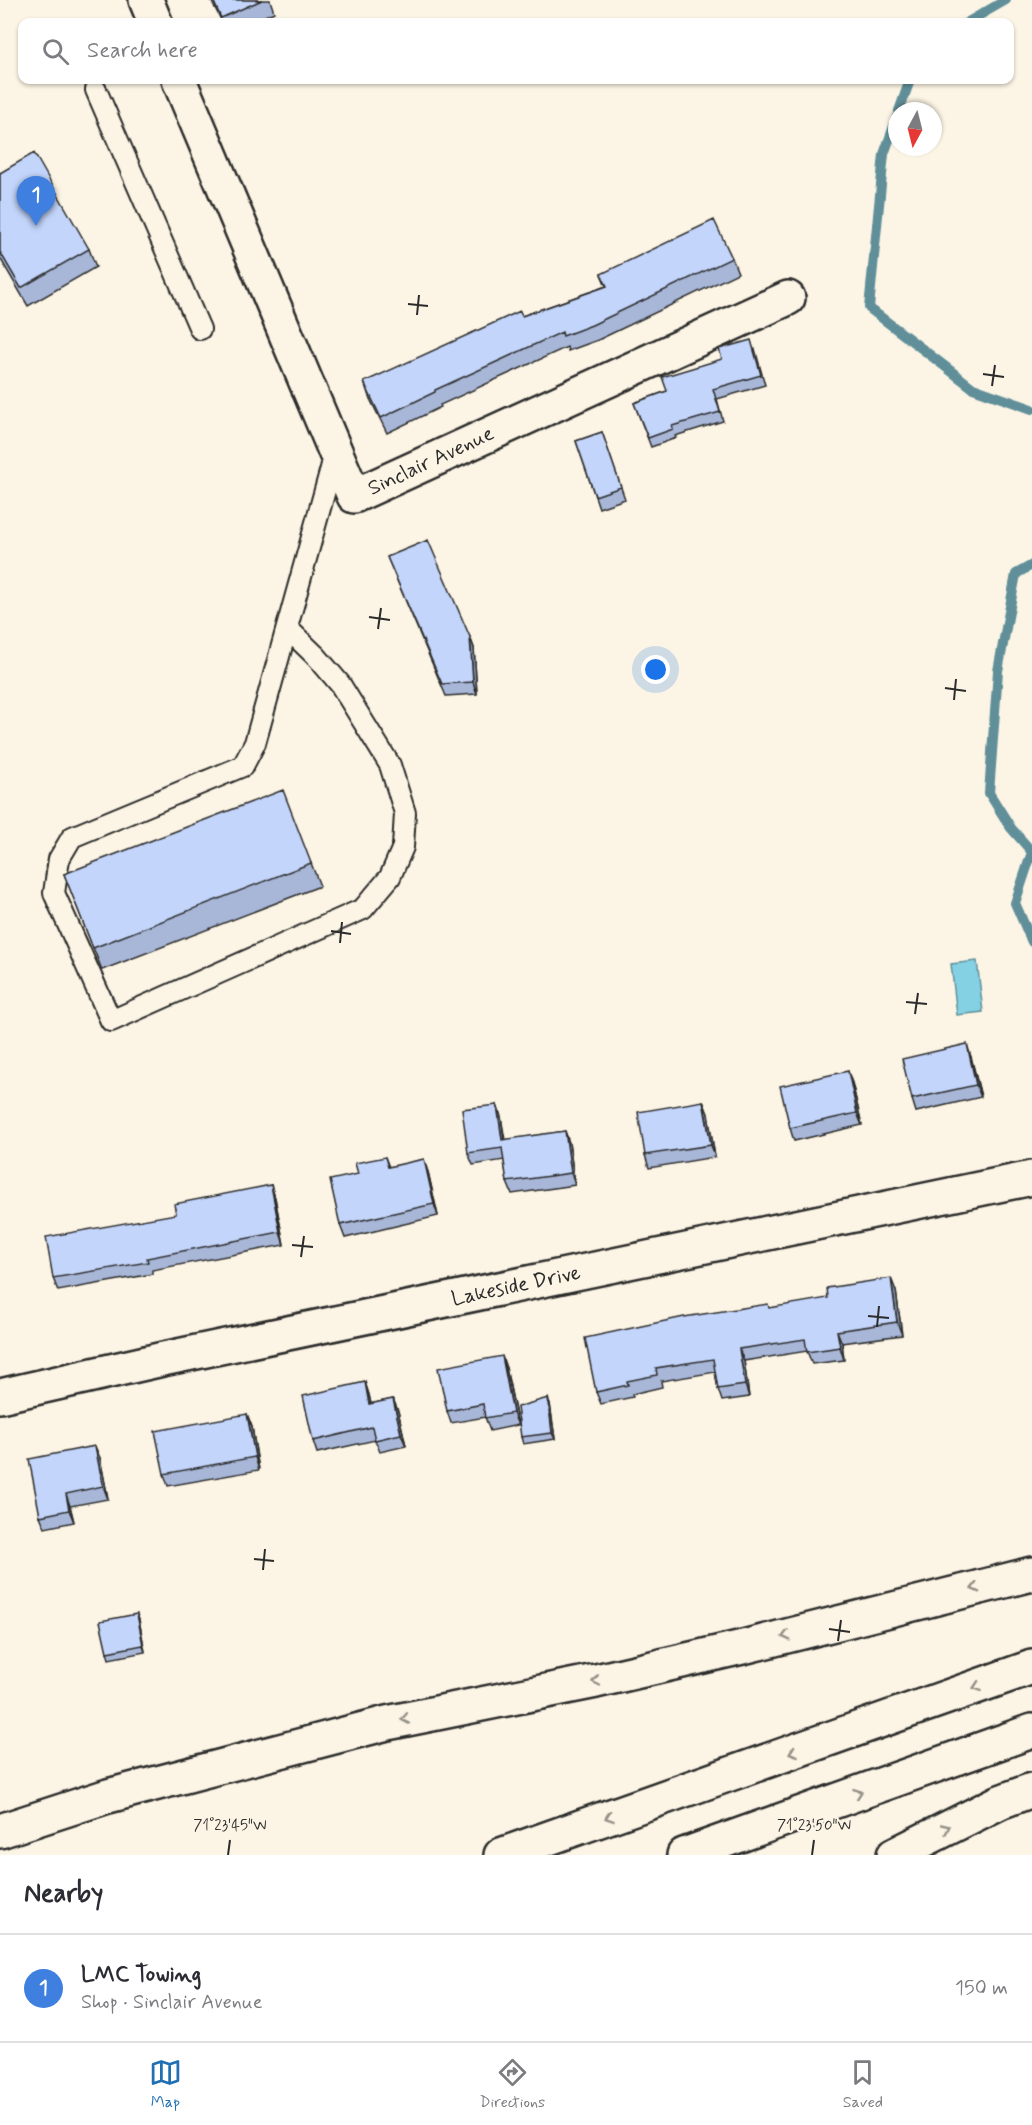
<!DOCTYPE html>
<html lang="en">
<head>
<meta charset="utf-8">
<style>
	body { margin:0; font-family:Mynerve,sans-serif; background:#f7f7f7; color:#2b2b33 }
	.compass { position:absolute; left:888px; top:102px; width:54px; height:54px; border-radius:50%; background:#fff; box-shadow:0 2px 4px #0004; rotate:187deg }
	.you { position:absolute; left:656px; top:670px; width:21px; height:21px; margin:-15px; border:4px solid #fff; border-radius:50%; background:#1a73e8; box-shadow:0 0 0 9px #1a73e833 }
	.badge { display:grid; place-items:center; width:39px; height:39px; border-radius:50%; background:#1f6fb2; color:#fff; font-size:20px; font-weight:700 }
	.pin { position:absolute; translate:-50% -50px; filter:drop-shadow(0 2px 3px #0008) }
	.pin::after { content:''; position:absolute; top:32px; width:21px; height:18px; background:inherit; clip-path:polygon(0 0,100% 0,50% 100%) }
	.list { margin:0; padding:0; list-style:none }
	h2 { display:flex; justify-content:space-between; align-items:center; height:78px; margin:0; padding:0 24px; font-size:26px }
	h2 small { font-size:20px; font-weight:400; color:#7c7c81 }
	.list li { display:grid; grid-template-columns:39px 1fr auto; gap:18px; align-items:center; box-sizing:border-box; height:108px; padding:0 24px; border-top:2px solid #e1e1e2 }
	.list b { display:block; font-size:22px; white-space:nowrap }
	.list p { margin:0; font-size:20px; white-space:nowrap; color:#7c7c81 }
	.list em { font-size:20px; font-style:normal; color:#7c7c81 }
	.icon { flex:none; width:33px; height:33px; fill:none; stroke:currentColor; stroke-width:2; stroke-linecap:round; stroke-linejoin:round }
	.map { position:relative; flex:none; width:1032px; height:1855px; overflow:hidden }
	.search { position:absolute; background:#fff; box-shadow:0 2px 4px #0004; left:18px; right:18px; top:18px; height:66px; display:flex; align-items:center; gap:15px; box-sizing:border-box; padding:0 21px; border-radius:12px; color:#7c7c81; font-size:22px }
	.sheet { height:186px; background:#fff }
	nav { display:flex; justify-content:space-around; align-items:center; box-sizing:border-box; height:84px; border-top:2px solid #e1e1e2; background:#fff; font-size:16px; color:#7c7c81 }
	nav a { display:grid; justify-items:center; gap:3px }
	nav .on { color:#1f6fb2 }
	.map>svg:first-child { display:block }
</style>
</head>
<body>
<div class="map">
<svg width="1032" height="1855" viewBox="0 0 1032 1855">
	<rect width="100%" height="100%" fill="#fcf5e5"/>
	<filter id="ink" filterUnits="userSpaceOnUse"><feTurbulence type="fractalNoise" baseFrequency=".0167" numOctaves="2"/><feDisplacementMap in="SourceGraphic" scale="12" xChannelSelector="R" yChannelSelector="G"/><feConvolveMatrix kernelMatrix="1 2 1 2 8 2 1 2 1" color-interpolation-filters="sRGB"/></filter>
	<g filter="url(#ink)">
		<!-- water -->
		<path fill="#84d1e3" stroke="#608f99" stroke-width="1.5" d="M977,961L983,1012L957,1015L951,964Z"/>
		<g fill="none" stroke-linecap="round" stroke-linejoin="round">
			<!-- stream -->
			<path stroke="#608f99" stroke-width="10" d="M968,22L1006,0
				M899,111L910,80
				M897,118L884,154L869,308L973,388L1032,409
				M1032,565L1016,574L998,671L989,793L1011,828L1032,852L1015,903L1032,942"/>
			<defs>
				<path id="service" d="M96,90L200,329
					M288,629L317,657L340,684L390,765L405,813L403,847L390,877L363,909L111,1021L54,893L59,859L72,837L243,766L255,743L335,454"/>
				<path id="minor" d="M146,0L155,22
					M179,80L354,496L788,298
					M0,1396L163,1359L1032,1178"/>
				<path id="motorway" d="M0,1831L108,1796L387,1723L596,1681L747,1646L1032,1574
					M501,1855L1032,1667
					M684,1855L1032,1731
					M894,1855L1000,1802L1032,1790"/>
			</defs>
			<!-- service casing -->
			<use href="#service" stroke="#2b2b2b" stroke-width="24"/>
			<!-- minor casing -->
			<use href="#minor" stroke="#2b2b2b" stroke-width="38"/>
			<!-- motorway casing -->
			<use href="#motorway" stroke="#2b2b2b" stroke-width="38"/>
			<!-- service -->
			<use href="#service" stroke="#fcf5e5" stroke-width="20"/>
			<!-- minor -->
			<use href="#minor" stroke="#fcf5e5" stroke-width="33"/>
			<!-- motorway -->
			<use href="#motorway" stroke="#fcf5e5" stroke-width="33"/>
		</g>
		<!-- wall -->
		<path fill="#a8b7d8" stroke="#2b2b2b" stroke-width="1.5" d="M211,0H270L274,12L252,22H222Z
			M0,173L89,249L96,267L28,306L0,258Z
			M732,258L738,273L598,340L568,351L567,347L440,405L441,407L387,433L369,397L364,382L522,316L606,286L601,274Z
			M755,349L765,385L717,399L723,421L675,436L676,438L651,447L634,403L667,391Z
			M602,432L625,499L599,508L576,441Z
			M387,557L470,637L474,648L477,694L446,696Z
			M311,863L320,886L102,970L64,874Z
			M971,1057L981,1097L916,1112L912,1099Z
			M852,1083L862,1125L794,1141L790,1128Z
			M703,1101L708,1114L715,1157L649,1168L645,1155Z
			M497,1105L501,1117L505,1140L565,1131L569,1143L575,1185L512,1194L507,1182L504,1160L473,1165L468,1153Z
			M385,1157L389,1167L428,1172L438,1216L345,1238L340,1225L358,1174Z
			M271,1185L275,1198L284,1245L152,1270V1274L58,1291L53,1278L176,1214Z
			M896,1291L902,1335L842,1343L844,1360L812,1364L807,1351L744,1361L749,1397L722,1401L718,1389L715,1372L661,1381L662,1387L632,1394L633,1397L601,1404L596,1392L770,1308Z
			M506,1368L518,1425L490,1431L485,1417L451,1423L447,1411Z
			M365,1382L369,1395L371,1404L393,1399L398,1411L406,1446L380,1452L375,1440L317,1453L313,1441Z
			M550,1404L555,1439L523,1444L521,1437Z
			M247,1414L252,1427L259,1470L168,1486L164,1474Z
			M100,1458L108,1499L70,1506L74,1522L45,1528L40,1516Z
			M139,1620L145,1652L109,1659L107,1652Z"/>
		<!-- shaded-wall -->
		<path fill="#8895b0" stroke="#2b2b2b" stroke-width="1.5" d="M470,637L474,648L477,694L473,682Z
			M967,1044L971,1057L981,1097L976,1085Z
			M848,1071L852,1083L862,1125L857,1113Z
			M703,1101L708,1114L715,1157L711,1145Z
			M497,1105L501,1117L506,1153L502,1140Z
			M565,1131L569,1143L575,1185L571,1173Z
			M424,1159L428,1172L438,1216L434,1204Z
			M271,1185L275,1198L284,1245L280,1232Z
			M891,1278L896,1291L902,1335L897,1322Z
			M837,1331L842,1343L844,1360L840,1347Z
			M739,1349L744,1361L749,1397L745,1385Z
			M502,1356L506,1368L518,1425L513,1413Z
			M365,1382L369,1395L374,1417L369,1404Z
			M548,1398L550,1404L555,1439L552,1433Z
			M393,1399L398,1411L406,1446L401,1434Z
			M247,1414L252,1427L259,1470L255,1457Z
			M95,1446L100,1458L108,1499L103,1486Z
			M66,1494L70,1506L74,1522L69,1510Z
			M137,1614L139,1620L145,1652L143,1645Z"/>
		<!-- building -->
		<path fill="#c3d5fb" stroke="#2b2b2b" stroke-width="1.5" d="M213,0H262L221,18Z
			M34,153L89,249L21,288L0,252V173Z
			M714,220L732,258L592,325L563,336L562,332L435,390V392L381,418L364,382L520,311L522,316L607,286L601,274Z
			M751,340L761,375L713,389L720,412L672,426L673,429L648,438L634,403L667,391L662,377L722,359L719,349Z
			M602,432L621,487L595,496L576,441Z
			M428,540L470,637L473,682L442,684L387,557Z
			M283,790L311,863L93,948L64,874Z
			M967,1044L976,1085L912,1099L902,1059Z
			M848,1071L857,1113L790,1128L780,1086Z
			M703,1101L711,1145L645,1155L638,1112Z
			M497,1105L502,1140L565,1131L571,1173L507,1182L502,1148L468,1153L462,1109Z
			M385,1157L388,1167L424,1159L434,1204L340,1225L330,1180L358,1174L355,1163Z
			M271,1185L280,1232L147,1258L148,1262L53,1278L46,1237L176,1214L174,1204Z
			M891,1278L897,1322L837,1331L840,1347L807,1352L805,1339L739,1349L745,1385L718,1389L713,1359L656,1368L657,1375L627,1381L628,1385L596,1392L585,1338L684,1317L768,1304L769,1308L828,1298L827,1288Z
			M502,1356L513,1413L485,1418L483,1404L447,1411L438,1368Z
			M365,1382L369,1404L393,1399L401,1434L375,1440L372,1427L313,1441L303,1396Z
			M548,1398L552,1433L521,1437L517,1407Z
			M247,1414L255,1457L164,1474L155,1431Z
			M95,1446L103,1486L66,1494L69,1510L40,1516L29,1459Z
			M137,1614L143,1645L107,1652L100,1621Z"/>
		<!-- one-way arrows -->
		<defs><path id="oneway-chevron" d="M-2-3.5L2.5 0L-2 3.5" fill="none" stroke-width="1.6" stroke-linecap="round" stroke-linejoin="round" transform="scale(1.5)"/></defs>
		<g stroke="#949088">
			<use href="#oneway-chevron" transform="translate(975 1588) rotate(166)"/>
			<use href="#oneway-chevron" transform="translate(786 1636) rotate(166)"/>
			<use href="#oneway-chevron" transform="translate(596 1681) rotate(168)"/>
			<use href="#oneway-chevron" transform="translate(977 1687) rotate(161)"/>
			<use href="#oneway-chevron" transform="translate(405 1719) rotate(169)"/>
			<use href="#oneway-chevron" transform="translate(793 1752) rotate(161)"/>
			<use href="#oneway-chevron" transform="translate(858 1793) rotate(-20)"/>
			<use href="#oneway-chevron" transform="translate(609 1817) rotate(161)"/>
			<use href="#oneway-chevron" transform="translate(946 1828) rotate(-25)"/>
		</g>
	</g>
	<!-- ticks -->
	<path fill="none" stroke="#2b2b2b" stroke-width="2" d="M408,304L428,306M417,315L419,295M983,374L1004,377M992,386L995,365M369,617L390,620M378,629L381,608M945,688L966,691M954,700L956,679M331,931L351,934M340,943L342,922M906,1002L927,1004M915,1014L918,993M292,1245L313,1247M301,1257L304,1236M868,1316L889,1318M877,1327L879,1306M254,1559L274,1561M263,1570L265,1549M829,1629L850,1632M838,1641L841,1620M228,1855L230,1840M812,1855L814,1840"/>
	<g text-anchor="middle" dominant-baseline="central" stroke-width="4.5" stroke-linejoin="round" paint-order="stroke">
		<!-- street labels -->
		<g font-size="21" fill="#2b2b2b" stroke="#fcf5e5">
			<text transform="translate(431 461) rotate(-25)">Sinclair Avenue</text>
			<text transform="translate(516 1286) rotate(-12)">Lakeside Drive</text>
		</g>
	</g>
	<g font-size="15" text-anchor="middle" fill="#2b2b2b" stroke="#fcf5e5" stroke-width="4.5" stroke-linejoin="round" paint-order="stroke">
		<text x="230" y="1830">71°23'45"W</text>
		<text x="814" y="1830">71°23'50"W</text>
	</g>
</svg>
<svg class="compass" viewBox="-18 -18 36 36"><path d="M0-13l5 13h-10z" fill="#e53935"/><path d="M0 13l5-13h-10z" fill="#7c7c81"/></svg>
<div class="you"></div>
<div class="pin badge" style="left:36px;top:226px;background:#3f7fe0">1</div>
<div class="search"><svg class="icon" aria-label="search" viewBox="0 0 24 24"><circle cx="10" cy="10" r="6"/><path d="M15 15l6 6"/></svg>Search here</div>
</div>
<section class="sheet">
<h2>Nearby<small></small></h2>
<ul class="list">
<li><span class="badge" style="background:#3f7fe0">1</span><div><b>LMC Towing</b><p>Shop · Sinclair Avenue</p></div><em>150 m</em></li>
</ul>
</section>
<nav>
<a class="on"><svg class="icon" aria-label="map" viewBox="0 0 24 24"><path d="M3 6l6-2 6 2 6-2v14l-6 2-6-2-6 2zM9 4v14M15 6v14"/></svg>Map</a>
<a><svg class="icon" aria-label="directions" viewBox="0 0 24 24"><path d="M12 3l9 9-9 9-9-9zM9 14v-3h6M13 9l2 2-2 2"/></svg>Directions</a>
<a><svg class="icon" aria-label="saved" viewBox="0 0 24 24"><path d="M7 4h10v16l-5-4-5 4z"/></svg>Saved</a>
</nav>
</body>
</html>
